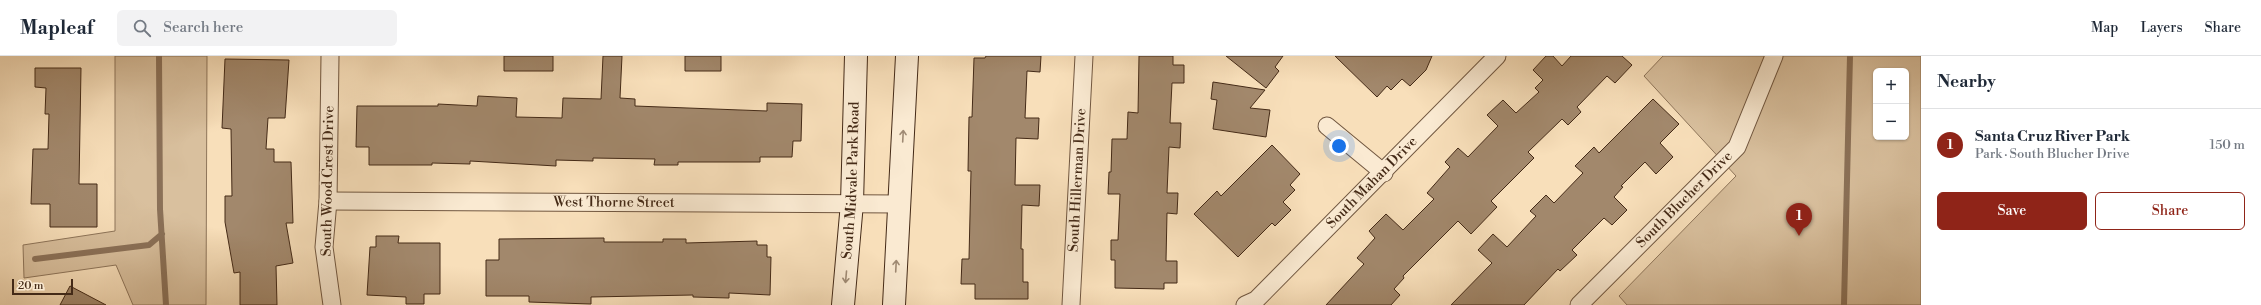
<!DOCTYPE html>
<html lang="en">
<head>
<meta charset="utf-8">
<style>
	body { margin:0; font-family:"Libre Bodoni",serif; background:#f2f2f3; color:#1f2937 }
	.controls { position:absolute; right:12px; top:12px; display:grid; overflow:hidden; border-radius:6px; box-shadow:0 1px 3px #0004 }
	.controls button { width:36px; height:36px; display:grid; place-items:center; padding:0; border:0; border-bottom:1px solid #e0e1e3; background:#fff; color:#1f2937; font:20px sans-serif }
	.scale { position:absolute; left:12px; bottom:10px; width:61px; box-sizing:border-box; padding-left:4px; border:2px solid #442a17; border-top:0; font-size:11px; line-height:14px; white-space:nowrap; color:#442a17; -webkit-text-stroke:3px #faead2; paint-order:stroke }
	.you { position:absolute; left:1339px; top:90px; width:14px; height:14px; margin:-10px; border:3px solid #fff; border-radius:50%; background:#1a73e8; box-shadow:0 0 0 6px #1a73e833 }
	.badge { display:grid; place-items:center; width:26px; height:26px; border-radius:50%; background:#8f2418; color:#fff; font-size:13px; font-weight:700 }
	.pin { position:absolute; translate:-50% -33px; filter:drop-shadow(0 1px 2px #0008) }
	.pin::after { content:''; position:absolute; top:21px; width:14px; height:12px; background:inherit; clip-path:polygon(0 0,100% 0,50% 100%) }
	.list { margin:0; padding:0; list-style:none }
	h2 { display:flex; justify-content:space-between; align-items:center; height:52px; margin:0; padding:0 16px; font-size:17px }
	h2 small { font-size:13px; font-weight:400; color:#747a83 }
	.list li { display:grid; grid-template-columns:26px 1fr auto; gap:12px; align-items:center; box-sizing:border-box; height:72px; padding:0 16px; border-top:1px solid #e0e1e3 }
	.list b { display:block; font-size:15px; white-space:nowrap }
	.list p { margin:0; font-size:13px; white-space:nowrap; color:#747a83 }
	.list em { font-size:13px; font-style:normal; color:#747a83 }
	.actions { display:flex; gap:8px; padding:12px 16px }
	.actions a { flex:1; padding:9px 0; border:1px solid #8f2418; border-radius:6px; text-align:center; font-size:14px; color:#8f2418 }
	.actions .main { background:#8f2418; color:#fff }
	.icon { flex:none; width:22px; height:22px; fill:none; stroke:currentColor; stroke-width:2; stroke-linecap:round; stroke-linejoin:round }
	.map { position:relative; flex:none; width:1921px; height:249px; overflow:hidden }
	header { display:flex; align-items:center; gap:24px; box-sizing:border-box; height:56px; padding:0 20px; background:#fff; border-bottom:1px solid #e0e1e3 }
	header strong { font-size:19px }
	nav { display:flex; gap:22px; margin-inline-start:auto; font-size:14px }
	.search { width:280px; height:36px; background:#f2f2f3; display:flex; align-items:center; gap:10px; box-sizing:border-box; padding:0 14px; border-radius:6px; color:#747a83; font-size:15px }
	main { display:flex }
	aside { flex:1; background:#fff }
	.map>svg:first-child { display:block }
</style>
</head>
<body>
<header>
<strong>Mapleaf</strong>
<div class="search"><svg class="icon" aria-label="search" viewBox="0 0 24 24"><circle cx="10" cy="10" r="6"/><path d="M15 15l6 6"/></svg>Search here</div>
<nav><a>Map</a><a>Layers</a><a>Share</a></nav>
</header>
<main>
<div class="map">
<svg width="1921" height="249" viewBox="0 0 1921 249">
	<rect width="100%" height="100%" fill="#f8dfba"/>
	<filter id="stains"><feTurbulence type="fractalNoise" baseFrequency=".005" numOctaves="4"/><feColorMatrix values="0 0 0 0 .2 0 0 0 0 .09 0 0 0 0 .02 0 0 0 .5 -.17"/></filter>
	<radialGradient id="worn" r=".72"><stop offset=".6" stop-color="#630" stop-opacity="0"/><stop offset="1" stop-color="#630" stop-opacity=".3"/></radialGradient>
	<!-- green -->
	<path fill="#d9c09e" stroke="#8e755a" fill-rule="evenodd" d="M115,0H207L206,249H133L116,209L24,222L23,189L115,175Z
		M1663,0H1921V249H1627L1619,240L1736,120L1644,20ZM1876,15H1906V81H1876Z"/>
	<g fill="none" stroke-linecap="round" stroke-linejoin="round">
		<!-- stream -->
		<path stroke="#8b7158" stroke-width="6" d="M159,0L160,153L166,249
			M35,203L149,189L162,178
			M1844,249L1850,0"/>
	</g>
	<!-- building -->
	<path fill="#a2886c" stroke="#442a17" d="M504,0H553V15H504Z
		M603,0H622L620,42L635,43V50L767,55V47L802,48L801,85H793L792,101H760V106H678V109H654L655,103L593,102V105L556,104V110L470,105V108L432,107V109H369V91H356L357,50H438V48L477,50L478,40L517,42L516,61L562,62L563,42L601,43Z
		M685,0H721V15H685Z
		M986,0H1041L1040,16L1027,15L1025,62H1039L1038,83L1016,82L1015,129H1040L1039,150L1022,149L1021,193H1023V226H1028V243H975V228H961L962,203H969L971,115H968L969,61H972L974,2H985Z
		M1139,0H1173V9H1184V27H1172L1170,67H1181L1180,92L1169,91L1167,137H1178L1177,158L1167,157L1166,205H1177V227H1164V233L1115,232V204H1111V184H1118L1120,138H1108L1109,116H1111L1112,83H1127L1128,56L1138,57Z
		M1226,0H1283L1275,11L1279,15L1266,32Z
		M1335,0H1432L1426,14L1410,30L1402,23L1391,34L1387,30L1377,41Z
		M1546,0H1553L1562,10L1571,0H1622L1632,9L1615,27L1607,20L1577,51L1581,56L1568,69L1562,63L1528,96L1534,102L1491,145L1497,151L1471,178L1458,165L1403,220L1404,222L1394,233L1400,239L1391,249H1326L1364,208L1357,202L1375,182L1369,175L1386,158L1403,174L1434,143L1427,137L1450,111L1445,106L1458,92L1468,101L1498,70L1487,59L1503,44L1516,57L1539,36L1535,32L1543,24L1533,14Z
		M225,3L289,4L285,62H268L266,93H274V106H291L293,167H286L293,207L276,210L277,249H240V216L234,217L225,166V140H232L231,73L222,72Z
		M35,12H81L79,128H97V171H50V148H31L33,93H48L49,58H45L46,32L35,31Z
		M1213,26L1265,34L1250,52L1270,54L1266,81L1213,73L1217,44L1211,43Z
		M1653,43L1679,68L1660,87L1673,101L1656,118L1645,106L1621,130L1623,131L1614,141L1627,154L1612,169L1604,162L1572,194L1577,199L1560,215L1558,213L1524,249H1451L1492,207L1478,194L1493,178L1507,191L1536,160L1530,155L1546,139L1554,147L1583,117L1575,110L1594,91L1599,97Z
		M1272,89L1300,118L1290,129L1295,134L1283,146L1291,154L1275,170L1272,167L1238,201L1194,158L1217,135L1221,140Z
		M376,180H399L398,187H440V238H424V248H406V241L367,239L370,191H376Z
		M604,182V186H663V183H686V187L757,185V189H767V201H771L770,239L729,237V242L693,241V239L591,241V248L529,246V240H486V204H499V183Z
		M70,230L106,249H60Z"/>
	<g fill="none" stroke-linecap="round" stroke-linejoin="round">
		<defs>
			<g id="minor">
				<path d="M330,0L328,145L324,191L332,249"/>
				<path d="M1327,70L1384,117"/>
				<path id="s1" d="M328,145L900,148"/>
				<path id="s2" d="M1071,249L1084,0"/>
				<path id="s3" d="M1245,249L1256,244L1497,0"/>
				<path id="s4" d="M1579,249L1737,91L1774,0"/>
			</g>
			<g id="secondary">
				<path id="s5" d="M843,249L852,147L856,0"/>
				<path d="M894,249L907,0"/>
			</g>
		</defs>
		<!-- minor casing -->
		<use href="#minor" stroke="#715740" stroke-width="19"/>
		<!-- secondary casing -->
		<use href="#secondary" stroke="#442a17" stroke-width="24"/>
		<!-- minor -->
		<use href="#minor" stroke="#faead2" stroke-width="17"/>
		<!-- secondary -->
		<use href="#secondary" stroke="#faead2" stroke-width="22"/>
	</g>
	<!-- one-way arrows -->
	<defs><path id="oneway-shaft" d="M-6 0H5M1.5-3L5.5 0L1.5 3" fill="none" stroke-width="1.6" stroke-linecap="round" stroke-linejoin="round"/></defs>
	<g stroke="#9f8a74">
		<use href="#oneway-shaft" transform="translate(903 80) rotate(-87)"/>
		<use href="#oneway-shaft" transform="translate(896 210) rotate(-87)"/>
		<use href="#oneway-shaft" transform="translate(846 221) rotate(95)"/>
	</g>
	<g text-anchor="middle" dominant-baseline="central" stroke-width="3" stroke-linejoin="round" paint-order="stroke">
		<!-- street labels -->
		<g font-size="14" fill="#442a17" stroke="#faead2">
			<text transform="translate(328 125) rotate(-89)">South Wood Crest Drive</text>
			<text stroke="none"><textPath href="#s5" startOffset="125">South Midvale Park Road</textPath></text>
			<text stroke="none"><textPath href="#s2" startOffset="125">South Hillerman Drive</textPath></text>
			<text stroke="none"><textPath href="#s3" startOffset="177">South Mahan Drive</textPath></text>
			<text stroke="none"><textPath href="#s4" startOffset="149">South Blucher Drive</textPath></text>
			<text stroke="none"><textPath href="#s1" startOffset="286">West Thorne Street</textPath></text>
		</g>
	</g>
	<rect width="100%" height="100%" filter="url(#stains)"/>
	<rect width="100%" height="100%" fill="url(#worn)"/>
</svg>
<div class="controls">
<button>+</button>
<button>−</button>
</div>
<div class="scale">20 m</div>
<div class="you"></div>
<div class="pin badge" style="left:1799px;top:180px">1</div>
</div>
<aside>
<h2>Nearby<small></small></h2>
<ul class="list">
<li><span class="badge">1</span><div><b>Santa Cruz River Park</b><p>Park · South Blucher Drive</p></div><em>150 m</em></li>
</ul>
<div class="actions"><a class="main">Save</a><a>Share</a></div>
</aside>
</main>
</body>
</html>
